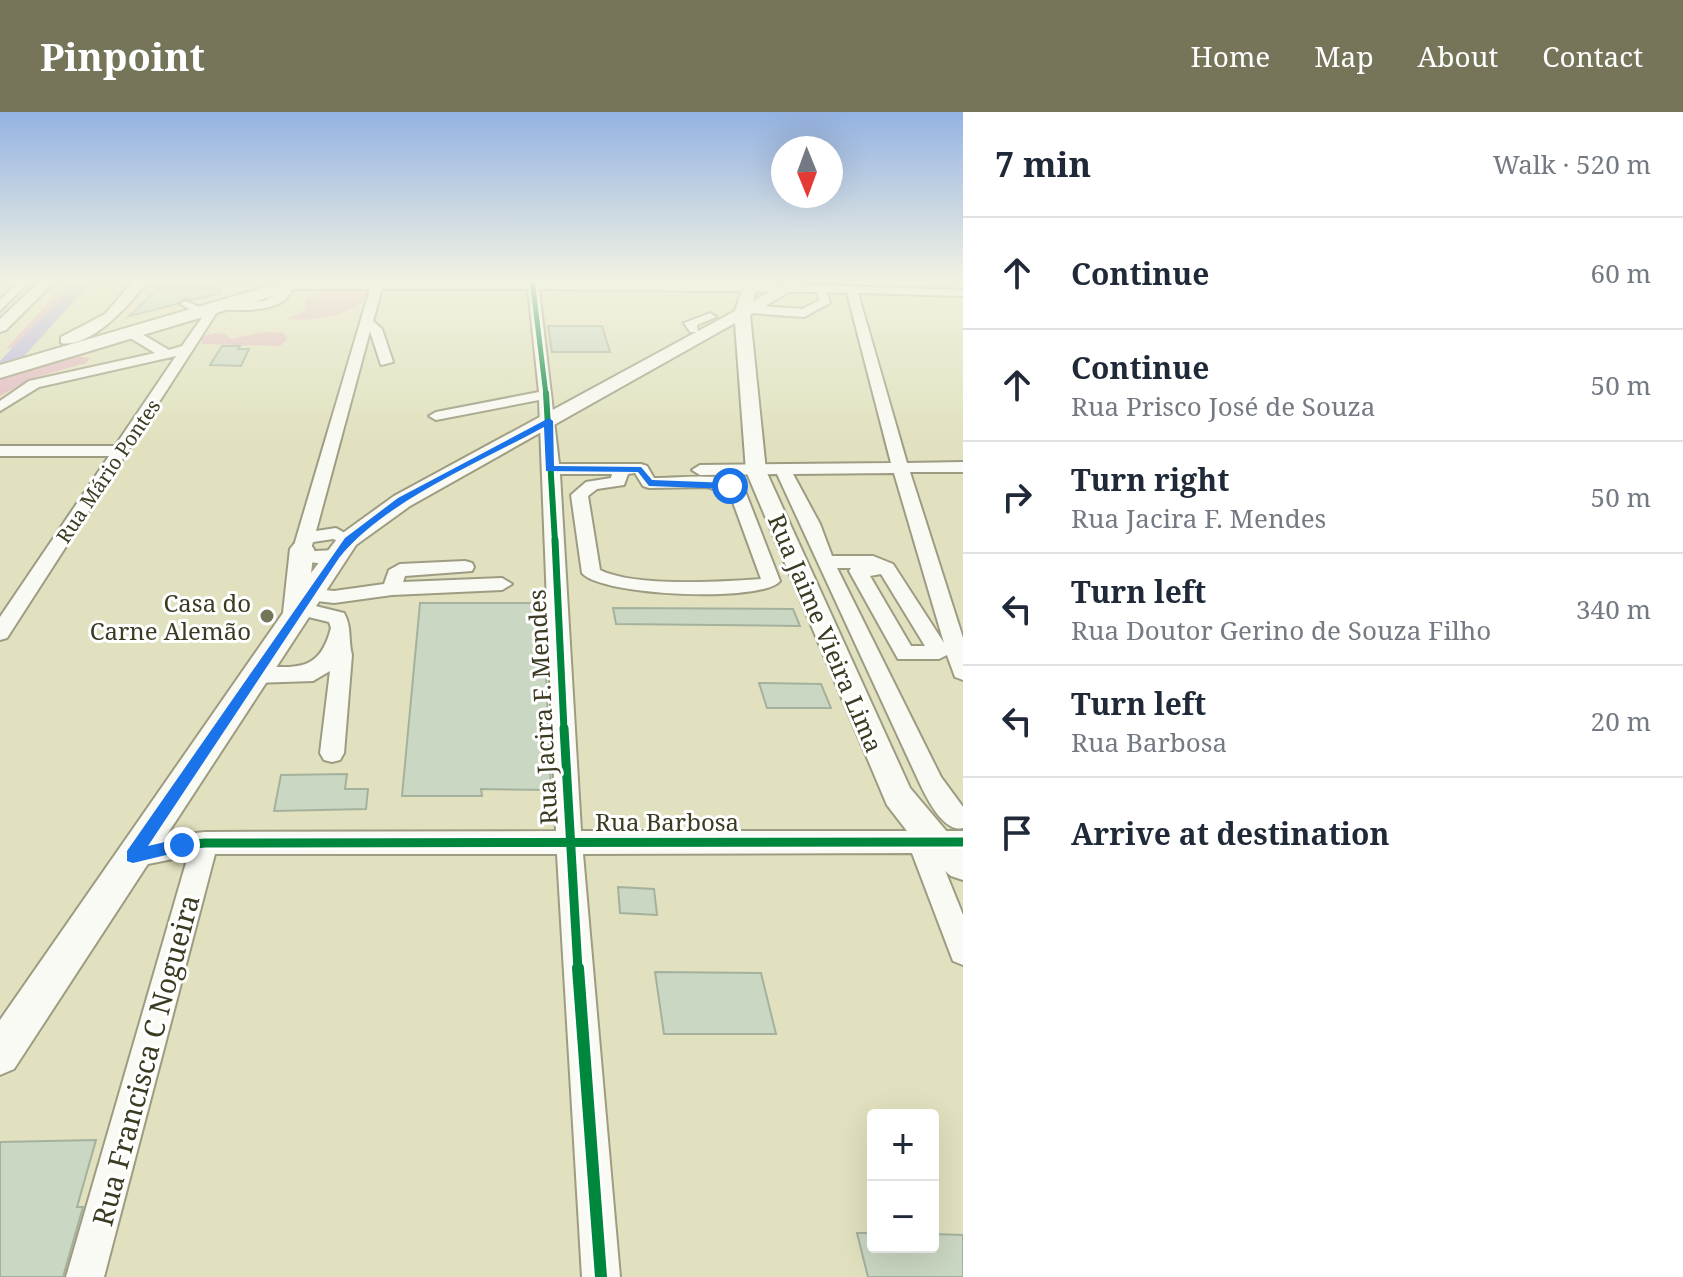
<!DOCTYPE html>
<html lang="en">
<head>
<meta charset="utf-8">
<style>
	body { margin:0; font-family:"Noto Serif",serif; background:#f6f6f7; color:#1f2937 }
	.controls { position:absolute; right:24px; bottom:24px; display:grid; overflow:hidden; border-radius:8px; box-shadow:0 8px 32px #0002 }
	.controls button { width:72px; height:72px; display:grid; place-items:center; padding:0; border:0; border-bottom:2px solid #e0e1e3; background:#fff; color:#1f2937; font:40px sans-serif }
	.compass { position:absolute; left:771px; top:24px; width:72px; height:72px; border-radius:50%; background:#fff; box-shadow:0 8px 32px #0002; rotate:179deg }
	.stop { position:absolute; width:24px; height:24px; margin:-18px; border:6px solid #1a73e8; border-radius:50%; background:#fff }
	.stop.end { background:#1a73e8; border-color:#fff; box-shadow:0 2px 8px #0008 }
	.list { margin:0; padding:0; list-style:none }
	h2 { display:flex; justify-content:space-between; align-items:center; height:104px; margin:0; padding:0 32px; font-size:34px }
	h2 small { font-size:26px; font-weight:400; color:#747a83 }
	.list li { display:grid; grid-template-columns:52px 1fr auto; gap:24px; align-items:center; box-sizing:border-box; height:112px; padding:0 32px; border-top:2px solid #e0e1e3 }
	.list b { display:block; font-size:30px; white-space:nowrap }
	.list p { margin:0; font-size:26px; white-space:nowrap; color:#747a83 }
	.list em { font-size:26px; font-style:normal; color:#747a83 }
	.icon { flex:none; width:44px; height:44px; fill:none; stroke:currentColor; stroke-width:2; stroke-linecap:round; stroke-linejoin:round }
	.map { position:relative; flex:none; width:963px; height:1165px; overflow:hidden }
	header { display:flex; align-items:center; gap:48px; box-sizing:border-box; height:112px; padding:0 40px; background:#767559; color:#fff }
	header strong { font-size:38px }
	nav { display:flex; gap:44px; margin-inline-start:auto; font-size:28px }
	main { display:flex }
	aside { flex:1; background:#fff }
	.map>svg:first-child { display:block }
</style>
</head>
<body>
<header>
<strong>Pinpoint</strong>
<nav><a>Home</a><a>Map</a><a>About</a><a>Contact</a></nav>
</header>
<main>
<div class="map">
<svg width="963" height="1165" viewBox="0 0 963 1165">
	<rect width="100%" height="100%" fill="#e1e1bf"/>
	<!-- forest -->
	<path fill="#e1b7be" d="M70,167H78L17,236L6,237Z
		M155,167H231L213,176L156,174L146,177Z
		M337,176L368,177C369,203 307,210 287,207L305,198L306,187Z
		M265,220L284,221L287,227L280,234L202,232L201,225L216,221L225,222L231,227Z
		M76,244L90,246L86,251L33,266L0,284V268Z"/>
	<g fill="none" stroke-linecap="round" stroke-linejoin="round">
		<!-- river -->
		<path fill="#b6b1db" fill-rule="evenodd" d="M79,167H94L6,264L0,265V249Z"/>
	</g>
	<!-- building -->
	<path fill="#cad7c2" stroke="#a4b19d" stroke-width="2" d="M160,175L220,177L221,181L191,188L185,186L177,192L129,204Z
		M548,214H602L610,240H552Z
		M222,234H240L238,237H249L241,254L210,253Z
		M420,491H543L551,678L481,677L482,684H402Z
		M613,496L793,497L800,514L616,512Z
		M759,571L821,572L831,596H767Z
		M347,662L345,677H368L366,697L274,699L281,663Z
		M618,775L654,777L657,803L620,801Z
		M655,860L761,861L776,922H664Z
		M96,1028L77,1095H83L63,1165H0V1030Z
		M857,1121H873V1135H933V1122L963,1123V1165H868Z"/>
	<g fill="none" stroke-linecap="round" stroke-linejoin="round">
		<defs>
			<path id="minor" d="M21,167H32L0,199V188Z
				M374,167H384V170H527V167H537L538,170H715L963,178V184L858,181L907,351L963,350V360H910L963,526V568L955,565L947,543L939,547H898L849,459L851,456H837L941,665L963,695V716C944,721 927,687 920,672L777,362L700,363L692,358L700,353L891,351L847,181L827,180L830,191L804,205L750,201L744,197L750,193L802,197L820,188L816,180L539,177L559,352H641L647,354L654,366C683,367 724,357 745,379L780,469C763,491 601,484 582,461L571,383L586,370L611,366L612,362H560L581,719H963V741H938L963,803V853L953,849L912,741L583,742L620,1165H582L557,742H215L104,1165H66L188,744L133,755L124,752L120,744L124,736L167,724L205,720L556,719L539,288L436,308L429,304L436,300L539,280L528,177H382L373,209L382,217L393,250L381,253L370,219L316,419L336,416L357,428L348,433L333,427L313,430L311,437L315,439L335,438L344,444L341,448C323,453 305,454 293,437L370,177H292C285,201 241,199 219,197L7,526L0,528V505L109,344H0V334H115L176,244L39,275L0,299V289L29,269L155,241L127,224V218H135L169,238L182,234L210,194L264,189L281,180L276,175L278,173L287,171L372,170ZM635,361L643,374L649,376L707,375L730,382L761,467C721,470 634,475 600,458L588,384L597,377L624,373L628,362ZM894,361L944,531L893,452L873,444H832L820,412L793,362ZM881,462L925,534H911L870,464Z
				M186,189L199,195L193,199L180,192Z
				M710,201L716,205L697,213L698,220H690L684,211Z
				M465,449L472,451L474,455L472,459L405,464L403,470L502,466L512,472L502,478L392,483L334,491L308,488L298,482L308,476L334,479L384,472L389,458L400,452Z
				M299,490L344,501C352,515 348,528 352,543L344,641L340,648L332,650L324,648L320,641L330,559L313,569L254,571L246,568L243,563L246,558L254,555C294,554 319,563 331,516L329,510L292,501L289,496Z"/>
			<path id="major" d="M42,167H57L6,218L0,220V207Z
				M135,167H149C133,189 92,237 61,231V225L105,202Z
				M741,167H755L757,175L753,189L794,167H811L750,203L766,359L910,676L948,721L963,733V768L951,764L924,741L887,693L746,359L735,211L410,394L356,433L14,957L0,963V908L283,501L290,437L294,432H310L314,437L311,461L340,423L394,384L735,199L743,175Z"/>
			<path id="highway" d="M293,167H318L316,171L0,266V253Z"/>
		</defs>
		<!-- minor casing -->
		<use href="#minor" stroke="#9d9c82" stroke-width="4"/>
		<!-- major casing -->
		<use href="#major" stroke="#9d9c82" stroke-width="4"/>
		<!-- highway casing -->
		<use href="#highway" stroke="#9d9c82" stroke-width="4"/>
		<!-- minor -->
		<use href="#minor" fill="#fafaf5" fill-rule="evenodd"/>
		<!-- major -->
		<use href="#major" fill="#fafaf5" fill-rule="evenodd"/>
		<!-- highway -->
		<use href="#highway" fill="#fafaf5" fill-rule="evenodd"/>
		<defs>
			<path id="cycleway-far4" d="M532,167L546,283"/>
			<path id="cycleway-far3" d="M546,281L555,430"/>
			<path id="cycleway-far2" d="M555,428L564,618"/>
			<path id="cycleway-far1" d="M564,616L578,858
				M133,744L167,735L205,731L963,730"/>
			<path id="cycleway" d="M578,856L601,1165"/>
		</defs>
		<!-- cycleway-far4 casing -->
		<use href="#cycleway-far4" stroke="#fff" stroke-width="8"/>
		<!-- cycleway-far3 casing -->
		<use href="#cycleway-far3" stroke="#fff" stroke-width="10"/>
		<!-- cycleway-far2 casing -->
		<use href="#cycleway-far2" stroke="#fff" stroke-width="12"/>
		<!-- cycleway-far1 casing -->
		<use href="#cycleway-far1" stroke="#fff" stroke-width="14"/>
		<!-- cycleway casing -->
		<use href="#cycleway" stroke="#fff" stroke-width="17"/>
		<!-- cycleway-far4 -->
		<use href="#cycleway-far4" stroke="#00873e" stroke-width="5"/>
		<!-- cycleway-far3 -->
		<use href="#cycleway-far3" stroke="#00873e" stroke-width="6"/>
		<!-- cycleway-far2 -->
		<use href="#cycleway-far2" stroke="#00873e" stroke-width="7"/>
		<!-- cycleway-far1 -->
		<use href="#cycleway-far1" stroke="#00873e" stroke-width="9"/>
		<!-- cycleway -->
		<use href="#cycleway" stroke="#00873e" stroke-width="12"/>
	</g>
	<!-- sky -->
	<linearGradient id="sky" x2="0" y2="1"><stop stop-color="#94b3e3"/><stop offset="0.51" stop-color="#f2f2e2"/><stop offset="1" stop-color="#f2f2e2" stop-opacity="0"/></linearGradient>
	<rect width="963" height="330" fill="url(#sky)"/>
	<!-- route -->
	<path fill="#1a73e8" d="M549,306L553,309L554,354L641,355L652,368L730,371L735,374L730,377L649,374L638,360L546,359L544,315C482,349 383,390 339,446L148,734L182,726L189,733L187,738L133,751L127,749V739L345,426L398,386Z"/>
	<!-- markers -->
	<circle fill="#767559" stroke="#fff" stroke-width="3" cx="267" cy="504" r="8"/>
	<g text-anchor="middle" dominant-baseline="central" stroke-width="6" stroke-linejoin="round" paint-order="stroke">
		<!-- far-street labels -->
		<g font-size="20" fill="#3c3b22" stroke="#fff">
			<text transform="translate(108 359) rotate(-56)">Rua Mário Pontes</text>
		</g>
		<!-- poi labels -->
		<g font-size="24" fill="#3c3b22" stroke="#fff" text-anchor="end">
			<text x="251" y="490">Casa do<tspan x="251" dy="28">Carne Alemão</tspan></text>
		</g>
		<!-- street labels -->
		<g font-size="24" fill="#3c3b22" stroke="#fff">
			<text transform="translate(826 521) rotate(67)">Rua Jaime Vieira Lima</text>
			<text transform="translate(542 595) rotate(-93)">Rua Jacira F. Mendes</text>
			<text x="667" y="709">Rua Barbosa</text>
		</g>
		<!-- near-street labels -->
		<g font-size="28" fill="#3c3b22" stroke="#fff">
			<text transform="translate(145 948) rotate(-75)">Rua Francisca C Nogueira</text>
		</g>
	</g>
</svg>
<div class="controls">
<button>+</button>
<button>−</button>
</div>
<svg class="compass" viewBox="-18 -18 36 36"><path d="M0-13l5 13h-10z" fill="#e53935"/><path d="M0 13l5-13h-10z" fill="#747a83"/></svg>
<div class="stop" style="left:730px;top:374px"></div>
<div class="stop end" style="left:182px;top:733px"></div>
</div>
<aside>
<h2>7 min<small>Walk · 520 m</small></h2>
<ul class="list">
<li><svg class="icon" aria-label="ahead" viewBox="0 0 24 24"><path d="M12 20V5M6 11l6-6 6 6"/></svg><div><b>Continue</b></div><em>60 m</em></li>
<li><svg class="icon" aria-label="ahead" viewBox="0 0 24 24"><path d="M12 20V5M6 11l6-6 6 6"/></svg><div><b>Continue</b><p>Rua Prisco José de Souza</p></div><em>50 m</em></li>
<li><svg class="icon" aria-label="right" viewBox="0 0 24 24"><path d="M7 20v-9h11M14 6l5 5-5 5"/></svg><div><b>Turn right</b><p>Rua Jacira F. Mendes</p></div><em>50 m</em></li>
<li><svg class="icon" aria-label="left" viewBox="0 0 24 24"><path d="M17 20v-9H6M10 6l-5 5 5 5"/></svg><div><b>Turn left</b><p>Rua Doutor Gerino de Souza Filho</p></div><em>340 m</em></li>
<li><svg class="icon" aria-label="left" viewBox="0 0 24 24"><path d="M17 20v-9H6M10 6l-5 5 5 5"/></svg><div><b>Turn left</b><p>Rua Barbosa</p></div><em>20 m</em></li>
<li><svg class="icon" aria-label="arrive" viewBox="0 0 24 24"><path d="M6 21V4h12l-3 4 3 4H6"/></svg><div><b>Arrive at destination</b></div></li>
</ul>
</aside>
</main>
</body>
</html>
